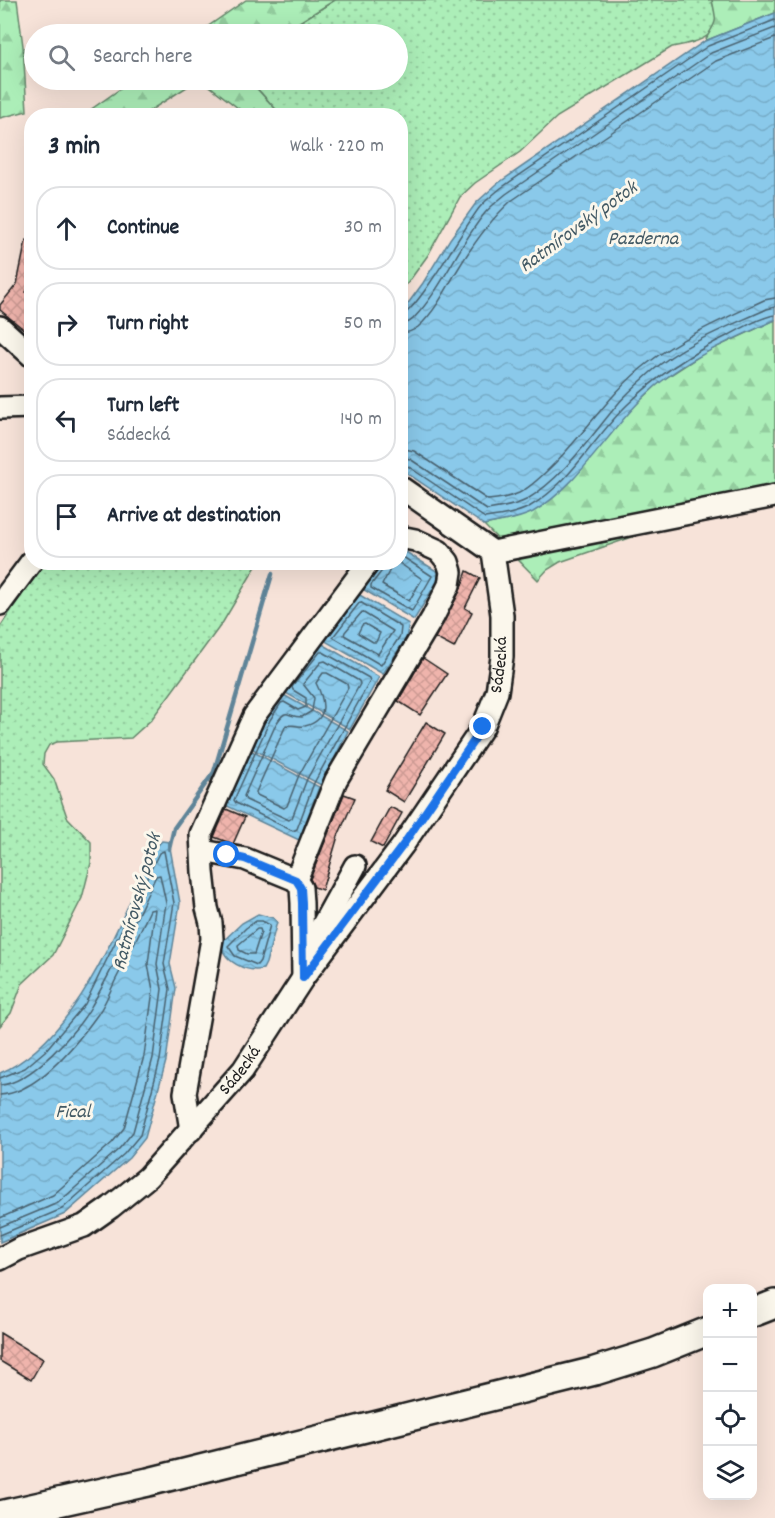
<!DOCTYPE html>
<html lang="en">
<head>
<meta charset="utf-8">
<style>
	body { margin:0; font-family:Dekko,sans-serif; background:#f6f6f7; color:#1f2937 }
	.controls { position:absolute; right:18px; bottom:18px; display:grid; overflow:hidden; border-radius:12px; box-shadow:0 6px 24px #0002 }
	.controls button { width:54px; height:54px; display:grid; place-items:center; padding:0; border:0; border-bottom:2px solid #e0e1e3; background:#fff; color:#1f2937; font:30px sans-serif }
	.stop { position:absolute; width:18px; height:18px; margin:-14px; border:4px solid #1a73e8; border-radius:50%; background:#fff }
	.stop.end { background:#1a73e8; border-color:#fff; box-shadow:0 2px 6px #0008 }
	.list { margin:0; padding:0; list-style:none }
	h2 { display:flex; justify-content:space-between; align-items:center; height:78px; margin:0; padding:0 24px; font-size:26px }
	h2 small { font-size:20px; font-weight:400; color:#747a83 }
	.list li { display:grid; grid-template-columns:39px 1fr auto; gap:18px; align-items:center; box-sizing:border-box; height:84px; margin:0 12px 12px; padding:0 12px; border:2px solid #e0e1e3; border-radius:24px }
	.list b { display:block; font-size:22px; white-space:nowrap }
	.list p { margin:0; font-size:20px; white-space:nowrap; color:#747a83 }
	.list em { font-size:20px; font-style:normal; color:#747a83 }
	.icon { flex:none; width:33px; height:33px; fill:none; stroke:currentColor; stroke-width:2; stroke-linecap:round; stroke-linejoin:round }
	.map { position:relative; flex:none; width:775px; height:1518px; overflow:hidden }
	.search { position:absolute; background:#fff; box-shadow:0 6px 24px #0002; left:24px; top:24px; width:384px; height:66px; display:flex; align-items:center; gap:15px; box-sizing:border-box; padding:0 21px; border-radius:33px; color:#747a83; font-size:22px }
	.panel { position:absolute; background:#fff; box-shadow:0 6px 24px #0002; left:24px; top:108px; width:384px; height:462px; border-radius:24px }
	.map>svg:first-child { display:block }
</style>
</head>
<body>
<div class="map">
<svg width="775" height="1518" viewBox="0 0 775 1518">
	<defs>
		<pattern id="grass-dots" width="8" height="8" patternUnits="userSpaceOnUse" patternTransform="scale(1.5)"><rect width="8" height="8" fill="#aceeb8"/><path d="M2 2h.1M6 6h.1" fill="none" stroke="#93cc9e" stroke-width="1.8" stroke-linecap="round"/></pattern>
		<pattern id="forest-firs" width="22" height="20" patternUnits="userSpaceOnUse" patternTransform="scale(1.5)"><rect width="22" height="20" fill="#aceeb8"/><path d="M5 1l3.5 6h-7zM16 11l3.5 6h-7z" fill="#93cc9e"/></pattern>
		<pattern id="water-waves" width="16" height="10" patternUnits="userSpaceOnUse" patternTransform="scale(1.5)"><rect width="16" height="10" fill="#8ac9ea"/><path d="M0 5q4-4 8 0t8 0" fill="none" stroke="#76acc8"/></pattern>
		<pattern id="building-cross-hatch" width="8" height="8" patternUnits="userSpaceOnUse" patternTransform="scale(1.5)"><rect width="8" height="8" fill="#efb4ac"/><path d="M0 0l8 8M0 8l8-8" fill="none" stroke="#cc9a93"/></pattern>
	</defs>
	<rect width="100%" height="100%" fill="#f7e3d9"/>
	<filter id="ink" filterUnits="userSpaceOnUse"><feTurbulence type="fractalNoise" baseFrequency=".0167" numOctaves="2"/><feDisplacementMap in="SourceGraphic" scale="12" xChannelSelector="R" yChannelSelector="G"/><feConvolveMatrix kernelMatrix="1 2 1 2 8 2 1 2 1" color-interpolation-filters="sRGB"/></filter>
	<g filter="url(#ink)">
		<!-- grass -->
		<path fill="url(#grass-dots)" stroke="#64856a" stroke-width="1.5" d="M335,0H712C713,6 716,13 716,19C717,40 687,44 672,47L557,117L520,152L475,183L460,197L428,255L407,284L401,286L400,116L281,115L249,80H398V34H280Z
			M43,563H258L223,622L151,720L131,738L57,742L49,745L44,754L43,764L54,779L67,817L91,842V863L82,898L53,955L22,984L11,1013L0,1026V627Z"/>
		<!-- forest -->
		<path fill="url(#forest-firs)" stroke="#64856a" stroke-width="1.5" d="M0,0H17L23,46L27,111L0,118Z
			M246,0H335L280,34H197Z
			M712,0H775V13L705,41C716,19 718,27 712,0Z
			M133,80H249L281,115H247L207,84L193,83L143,115H83Z
			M775,320V504L670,524L560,562L547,570L538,580L484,525L516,518L661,381L704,353Z"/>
		<!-- water -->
		<path fill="url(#water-waves)" stroke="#5e8498" stroke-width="1.5" d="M775,13V320C736,338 696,354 662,381C614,418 585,482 533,512C518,520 500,521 484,525L401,469V313L423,283L450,239L476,203L497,184L705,41Z
			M401,549L438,572V580L414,620L361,588L381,563L400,562Z
			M358,594L409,624L406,638L383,674L327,642L323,637Z
			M319,642L379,677L350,729L284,692Z
			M280,693L348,731L321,785L251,748L264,717Z
			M250,750L319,787L299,840L225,805Z
			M162,841L169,842L180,903L170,964L176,988L166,1061L145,1138L129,1158L65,1214L0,1242V1073C77,1041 120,920 154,849Z
			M258,914L273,918L277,922L266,963L263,969C247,973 223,962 221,943L242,923Z"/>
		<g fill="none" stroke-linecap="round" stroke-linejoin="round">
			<!-- shore -->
			<path stroke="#48616e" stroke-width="1.5" d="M400,316C416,314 465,225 480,207C486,200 494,194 501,188L708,46L775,20
				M400,324C406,324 409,323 413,319C443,288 458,246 485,213C491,206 499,200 506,194L711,53L775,28
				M400,333C407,333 413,331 418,327C433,314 445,292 455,274C471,247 488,222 511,201L716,61L775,38
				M400,448L414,451L488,500C498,499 510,497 519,493C531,487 542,476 551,467C585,434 610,392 648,363C683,336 724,319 764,300L775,298
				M400,457L410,459L487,510C499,508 515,506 526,500C564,477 590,437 618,404C627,393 640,382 651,372C684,343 728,327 767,309L775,307
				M400,464L406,465L485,518C499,516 516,514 529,507C571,483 594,437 627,405C658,375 691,353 729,335C743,328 760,317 775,315
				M385,562L384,568L371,585V588L412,611L432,576L400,555
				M394,562L382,585L409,601L422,579L398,562
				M360,602L401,627L400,636L381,665L333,637Z
				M362,612L393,631L378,654L344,635L345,632Z
				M365,624L380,633L376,642H373L358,633L362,625Z
				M320,652H323L369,678L370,681L314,783L297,829L293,831L236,803L234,800L270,720L281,703L284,702L298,710L306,707V698L293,690L292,687Z
				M325,661L359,681L360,684L307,779L292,818L289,820L246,800L244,796L276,724C288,706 285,717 302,717L312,711L314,698L303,684L321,662Z
				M327,673L347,684L348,688L299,775L287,806L284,808L257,795L256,792L286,725C292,725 298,727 305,726C330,720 324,699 316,683L323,673Z
				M256,921H262L270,925L260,961L257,965L235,956L228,946L246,928Z
				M257,929H260L261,932L254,954H247L239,950L238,945Z
				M0,1078L25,1068L45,1051L85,1004L159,853L164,851L174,903L164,964L170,989L160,1060L140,1135L124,1154L62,1209L0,1235
				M0,1085C30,1084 78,1031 92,1005C116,964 135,920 156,876L160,875L166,903L157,964L162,989L153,1058L133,1132L119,1149L58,1203L0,1227
				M0,1095C38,1093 78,1042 98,1014C105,1004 110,992 115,981C127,958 139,934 150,910L155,909L148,964L153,990L144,1056L124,1128L112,1143L53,1195L0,1218"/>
			<!-- stream -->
			<path stroke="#5e8498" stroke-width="4.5" d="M169,849L174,828L214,772L272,574"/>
		</g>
		<!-- building -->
		<path fill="url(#building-cross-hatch)" stroke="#1c1c1c" stroke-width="1.5" d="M26,240L32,241V285L26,292L32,296V336L0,310V305L17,284Z
			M467,571L480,578L465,608L472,612L454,648L435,638L460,591Z
			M423,658L447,674L420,715L398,701Z
			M426,722L445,734L404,802L385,790Z
			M344,794L355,798L338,836L322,890L314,887L310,879Z
			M390,807L402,813L383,848L371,842Z
			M226,809L245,817L233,844L214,837Z
			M0,1333L43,1359L31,1380L0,1361Z"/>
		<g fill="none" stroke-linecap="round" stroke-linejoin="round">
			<defs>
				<g id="minor">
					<path d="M0,327L32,356"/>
					<path d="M0,408L32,407"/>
					<path d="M400,487L493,552"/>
					<path d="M493,552L775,496"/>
					<path d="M0,604L32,561"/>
					<path d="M203,851L245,859L296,880L301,888L302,903L303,978"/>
					<path d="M296,880L336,780L433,617L449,585L451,572L448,562L439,551L415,540L400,537"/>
					<path d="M305,957L355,866"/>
					<path d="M191,1130L185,1093L212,939L211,923L207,908L203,872L201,834L254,716L369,562"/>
					<path id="s1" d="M0,1259L19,1249L84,1226L111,1207L148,1177L243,1070L303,978L403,845L483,727L497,692L502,657V615L493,552"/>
				</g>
				<path id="major" d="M752,1313L775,1304
					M0,1515L148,1482L595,1371L653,1353L708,1331"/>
			</defs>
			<!-- minor casing -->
			<use href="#minor" stroke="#1c1c1c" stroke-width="26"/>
			<!-- major casing -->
			<use href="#major" stroke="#1c1c1c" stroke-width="32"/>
			<!-- minor -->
			<use href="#minor" stroke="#fbf7ec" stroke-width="21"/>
			<!-- major -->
			<use href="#major" stroke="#fbf7ec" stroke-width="27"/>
		</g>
	</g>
	<g fill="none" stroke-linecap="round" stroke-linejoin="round" filter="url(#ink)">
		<!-- route -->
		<path stroke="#1a73e8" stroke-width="8" d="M227,855L245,859L296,880L301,888L302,903L303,978L403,845L483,727"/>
	</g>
	<g text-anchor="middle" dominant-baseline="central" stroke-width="6" stroke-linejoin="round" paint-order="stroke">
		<!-- street labels -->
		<g font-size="18" fill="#1c1c1c" stroke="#fbf7ec">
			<text stroke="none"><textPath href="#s1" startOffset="798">Sádecká</textPath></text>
			<text stroke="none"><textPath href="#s1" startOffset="312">Sádecká</textPath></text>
		</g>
		<!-- water labels -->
		<g font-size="20" font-style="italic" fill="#425964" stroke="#fbf7ec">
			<text transform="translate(579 228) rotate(-36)">Ratmírovský potok</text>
			<text x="643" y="240">Pazderna</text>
			<text transform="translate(138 902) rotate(-75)">Ratmírovský potok</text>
			<text x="73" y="1113">Fical</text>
		</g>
	</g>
</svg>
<div class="controls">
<button>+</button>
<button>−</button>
<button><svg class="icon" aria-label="locate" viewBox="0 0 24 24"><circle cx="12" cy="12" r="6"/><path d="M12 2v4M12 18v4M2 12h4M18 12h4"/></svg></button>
<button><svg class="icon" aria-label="layers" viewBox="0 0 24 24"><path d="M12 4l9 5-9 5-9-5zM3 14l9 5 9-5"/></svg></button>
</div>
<div class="stop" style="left:227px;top:855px"></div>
<div class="stop end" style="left:483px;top:727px"></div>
<div class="search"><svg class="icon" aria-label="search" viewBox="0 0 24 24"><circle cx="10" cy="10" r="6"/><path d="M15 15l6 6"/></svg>Search here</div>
<section class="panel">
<h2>3 min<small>Walk · 220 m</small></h2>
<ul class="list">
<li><svg class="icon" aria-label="ahead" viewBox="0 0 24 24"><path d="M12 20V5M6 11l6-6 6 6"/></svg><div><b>Continue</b></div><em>30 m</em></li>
<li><svg class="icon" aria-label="right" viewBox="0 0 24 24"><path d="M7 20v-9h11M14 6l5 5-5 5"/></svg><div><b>Turn right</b></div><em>50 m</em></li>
<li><svg class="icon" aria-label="left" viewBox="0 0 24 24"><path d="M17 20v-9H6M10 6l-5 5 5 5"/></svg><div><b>Turn left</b><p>Sádecká</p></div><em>140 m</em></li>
<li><svg class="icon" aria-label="arrive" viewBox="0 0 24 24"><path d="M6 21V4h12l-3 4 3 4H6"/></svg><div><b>Arrive at destination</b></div></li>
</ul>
</section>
</div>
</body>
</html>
